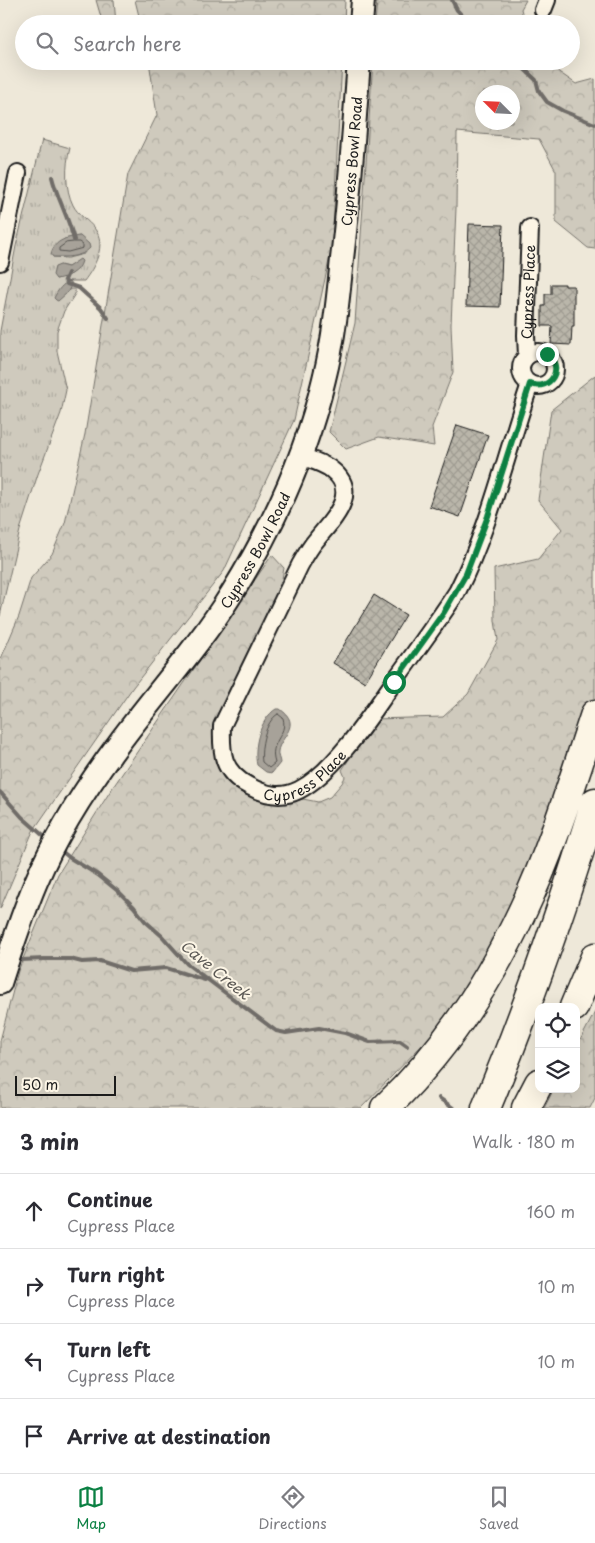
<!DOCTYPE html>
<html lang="en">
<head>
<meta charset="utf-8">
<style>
	body { margin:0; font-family:"Playpen Sans",sans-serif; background:#f7f7f7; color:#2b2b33 }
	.controls { position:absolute; right:15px; bottom:15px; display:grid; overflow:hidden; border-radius:10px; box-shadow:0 5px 20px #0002 }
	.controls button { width:45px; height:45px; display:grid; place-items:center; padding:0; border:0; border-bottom:1px solid #e1e1e2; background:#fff; color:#2b2b33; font:25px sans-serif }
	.compass { position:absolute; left:475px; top:85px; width:45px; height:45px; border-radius:50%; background:#fff; box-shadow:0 5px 20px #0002; rotate:294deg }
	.scale { position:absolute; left:15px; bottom:12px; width:101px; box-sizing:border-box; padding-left:5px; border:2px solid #1c1c1c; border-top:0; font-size:14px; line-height:18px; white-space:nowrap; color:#1c1c1c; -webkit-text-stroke:4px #fcf5e5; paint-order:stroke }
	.stop { position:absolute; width:15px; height:15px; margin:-11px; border:4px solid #0b8043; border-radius:50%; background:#fff }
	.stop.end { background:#0b8043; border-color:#fff; box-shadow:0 1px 5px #0008 }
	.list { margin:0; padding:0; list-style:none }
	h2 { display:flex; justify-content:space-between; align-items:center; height:65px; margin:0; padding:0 20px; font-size:21px }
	h2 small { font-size:16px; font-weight:400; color:#7c7c81 }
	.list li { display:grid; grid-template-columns:32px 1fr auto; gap:15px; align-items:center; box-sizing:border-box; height:75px; padding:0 20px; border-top:1px solid #e1e1e2 }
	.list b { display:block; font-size:19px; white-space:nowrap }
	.list p { margin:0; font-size:16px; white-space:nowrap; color:#7c7c81 }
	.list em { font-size:16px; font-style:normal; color:#7c7c81 }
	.icon { flex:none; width:28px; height:28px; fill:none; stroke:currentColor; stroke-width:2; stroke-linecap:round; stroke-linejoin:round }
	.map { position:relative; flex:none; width:595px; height:1108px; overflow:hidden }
	.search { position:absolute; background:#fff; box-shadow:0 5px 20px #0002; left:15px; right:15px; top:15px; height:55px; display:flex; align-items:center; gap:12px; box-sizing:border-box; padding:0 18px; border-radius:28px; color:#7c7c81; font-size:19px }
	.sheet { height:365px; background:#fff }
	nav { display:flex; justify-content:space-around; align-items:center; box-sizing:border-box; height:70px; border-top:1px solid #e1e1e2; background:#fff; font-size:14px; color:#7c7c81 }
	nav a { display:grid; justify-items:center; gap:2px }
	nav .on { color:#0b8043 }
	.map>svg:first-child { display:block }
</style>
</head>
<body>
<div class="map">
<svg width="595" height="1108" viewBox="0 0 595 1108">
	<defs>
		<pattern id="grass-tufts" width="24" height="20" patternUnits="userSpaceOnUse" patternTransform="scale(1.25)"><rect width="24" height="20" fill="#cfcabd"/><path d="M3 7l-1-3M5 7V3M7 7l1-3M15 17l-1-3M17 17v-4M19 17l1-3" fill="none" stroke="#b1ada2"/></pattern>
		<pattern id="forest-crowns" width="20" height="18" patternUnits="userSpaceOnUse" patternTransform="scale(1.25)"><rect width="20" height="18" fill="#cfcabd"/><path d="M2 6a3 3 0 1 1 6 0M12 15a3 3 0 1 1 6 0" fill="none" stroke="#b1ada2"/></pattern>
		<pattern id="building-cross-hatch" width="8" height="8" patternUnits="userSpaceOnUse" patternTransform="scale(1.25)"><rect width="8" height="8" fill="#bab6aa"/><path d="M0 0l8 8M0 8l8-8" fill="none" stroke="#9f9c92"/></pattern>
	</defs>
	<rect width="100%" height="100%" fill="#eee8d9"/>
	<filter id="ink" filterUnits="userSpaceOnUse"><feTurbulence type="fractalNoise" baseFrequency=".02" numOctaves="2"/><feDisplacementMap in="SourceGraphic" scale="10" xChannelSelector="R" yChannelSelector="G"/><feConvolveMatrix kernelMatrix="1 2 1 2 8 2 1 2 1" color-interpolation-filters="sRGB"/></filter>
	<g filter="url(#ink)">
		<!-- grass -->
		<path fill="url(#grass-tufts)" stroke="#76736c" fill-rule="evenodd" d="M42,140L70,148C65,166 65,189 73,205C78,215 88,220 94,228C108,244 94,268 84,281H70L64,283L67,293L70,289H75V294L64,311L57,331V351L66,390L61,413L38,474L20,530L0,616V331L16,246ZM80,236L84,254L68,258L53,257L64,239ZM74,264L73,273L66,277L56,279L60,265L68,267Z"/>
		<!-- forest -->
		<path fill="url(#forest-crowns)" stroke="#76736c" fill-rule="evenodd" d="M96,0H114L116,24H103Z
			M135,0H345L344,24H141Z
			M377,0H526L521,9L525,24H375Z
			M149,61H342L332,247L294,420L224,571L133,687L33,831L0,909V661L19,616L31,578L52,554L65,523L85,434L128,174L157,115Z
			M373,61H543L576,84L595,79V249L588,248L556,222V171L539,139L457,132L456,208L451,325L453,372L432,427L434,446L379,437L346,449L329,432L355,323ZM482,92H512V122H482Z
			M595,375V698L572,769L514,910L454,1012L361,1108H0V1041L18,971L58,874L111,790L272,555L284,568L280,589L218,746L264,800L276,803L292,802L303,799L318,802L330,797L342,783L345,777L342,770L353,753L354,744L375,719L443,717L468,694L498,640L495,621L494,569L538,559L562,529L538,500L551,410Z
			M595,1012V1098L590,1108H544L554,1089H576V1048Z"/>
		<!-- water -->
		<path fill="#a7a299" stroke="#6f6c67" d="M80,236L89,244L90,248C81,258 66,257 53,257L51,254C54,240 68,237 80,236Z
			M80,259L82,261C79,273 67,277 56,279L53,275L55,267L60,265L68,267Z
			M70,281L72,284L67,293L58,301L56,300L54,298C58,290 62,284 70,281Z
			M276,709H280C303,725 280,737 278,751C277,756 280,759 280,763L272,773L266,772L257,765C253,747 260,719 276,709Z"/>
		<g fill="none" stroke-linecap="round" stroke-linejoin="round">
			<!-- shore -->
			<path stroke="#54524e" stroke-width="1" d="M74,242H79L83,245V248L68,252L59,251V248L66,243Z
				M278,714L283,718C288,736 268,741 275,763L269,768L262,762C260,748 265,721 278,714Z"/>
			<!-- stream -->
			<path stroke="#6f6c67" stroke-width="4" d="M452,0L457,10L470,24
				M516,61L536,80L539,91L547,102L563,111L595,124
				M52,177C57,198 69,218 74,240
				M68,273L65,280L67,284L79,288L101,308L108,318
				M0,792L22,817L48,840
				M59,849L70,858L98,875L119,892L134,907L145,921L162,936L187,964L276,1031L286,1033L319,1028L345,1033L370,1042L400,1041L407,1046
				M16,958L22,960L44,959H70L82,962L100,961L131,971L166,968L205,980
				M439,1098L453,1108"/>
		</g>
		<!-- building -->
		<path fill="url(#building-cross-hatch)" stroke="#1c1c1c" d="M469,224L503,225L500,307L466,306Z
			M551,284H565V286H574V326H572L571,345L551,344L552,326H542V306H545V294H551Z
			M457,425L488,435L460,517L429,506Z
			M374,595L406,615L365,682L333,663Z"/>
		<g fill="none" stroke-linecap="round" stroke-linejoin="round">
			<defs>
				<g id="street">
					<path d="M543,10L547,0"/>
					<path d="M0,262L18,173"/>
					<circle cx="538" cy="369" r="17"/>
					<path id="s1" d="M527,356L526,335L530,228"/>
					<path id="s2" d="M300,456C311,460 324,463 332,470C361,493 332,520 317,539C310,547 305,556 300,565L222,726C221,753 222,772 249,786C265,795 281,799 299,790C336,771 374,710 398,676C418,648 438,621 457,592C490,527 506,454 530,384"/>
				</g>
				<g id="secondary">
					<path d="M361,24L363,0"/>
					<path id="s3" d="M0,983C11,949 22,915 36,882C57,832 87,786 119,743C156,693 199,646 232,593C273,527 306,455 324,379C334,340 338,299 342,259C350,193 354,127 359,61"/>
				</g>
				<path id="highway" d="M574,1007L595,957
					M385,1108C444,1052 489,983 523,910C553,847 573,780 595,714
					M486,1108C528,1008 563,906 595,802
					M526,1108L539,1083"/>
			</defs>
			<!-- street casing -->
			<use href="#street" stroke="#1c1c1c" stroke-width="20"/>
			<!-- secondary casing -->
			<use href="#secondary" stroke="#1c1c1c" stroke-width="26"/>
			<!-- highway casing -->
			<use href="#highway" stroke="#1c1c1c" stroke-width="31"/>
			<!-- street -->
			<use href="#street" stroke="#fcf5e5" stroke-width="16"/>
			<!-- secondary -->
			<use href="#secondary" stroke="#fcf5e5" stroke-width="22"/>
			<!-- highway -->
			<use href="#highway" stroke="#fcf5e5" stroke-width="28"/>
		</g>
	</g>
	<g fill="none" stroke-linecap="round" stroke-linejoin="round" filter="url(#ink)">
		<!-- route -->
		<path stroke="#0b8043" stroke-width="6" d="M394,682L444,612L466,574L488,516L530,384C551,392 565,367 547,354"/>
	</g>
	<g text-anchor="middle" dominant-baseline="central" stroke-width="4" stroke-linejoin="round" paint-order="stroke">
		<!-- street labels -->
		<g font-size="14" fill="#1c1c1c" stroke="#fcf5e5">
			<text stroke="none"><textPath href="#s3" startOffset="911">Cypress Bowl Road</textPath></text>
			<text stroke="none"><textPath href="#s1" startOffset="64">Cypress Place</textPath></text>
			<text stroke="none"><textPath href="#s3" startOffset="506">Cypress Bowl Road</textPath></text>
			<text stroke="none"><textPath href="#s2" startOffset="461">Cypress Place</textPath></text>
		</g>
		<!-- water labels -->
		<g font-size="15" font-style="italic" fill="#5b5854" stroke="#fcf5e5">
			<text transform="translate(216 969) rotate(39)">Cave Creek</text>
		</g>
	</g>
</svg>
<div class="controls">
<button><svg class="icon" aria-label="locate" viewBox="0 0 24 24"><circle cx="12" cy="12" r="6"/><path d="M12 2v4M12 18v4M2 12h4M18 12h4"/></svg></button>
<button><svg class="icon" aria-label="layers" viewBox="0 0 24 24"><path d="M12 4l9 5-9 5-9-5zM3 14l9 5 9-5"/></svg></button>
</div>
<svg class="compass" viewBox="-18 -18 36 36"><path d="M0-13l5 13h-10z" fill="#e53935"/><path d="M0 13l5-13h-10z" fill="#7c7c81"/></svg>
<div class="scale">50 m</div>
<div class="stop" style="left:394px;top:682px"></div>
<div class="stop end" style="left:547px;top:354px"></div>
<div class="search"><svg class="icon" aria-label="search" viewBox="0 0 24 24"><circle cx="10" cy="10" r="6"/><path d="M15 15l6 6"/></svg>Search here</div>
</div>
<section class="sheet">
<h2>3 min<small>Walk · 180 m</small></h2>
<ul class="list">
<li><svg class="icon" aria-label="ahead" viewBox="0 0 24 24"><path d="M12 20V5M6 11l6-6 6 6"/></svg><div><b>Continue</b><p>Cypress Place</p></div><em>160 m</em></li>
<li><svg class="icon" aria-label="right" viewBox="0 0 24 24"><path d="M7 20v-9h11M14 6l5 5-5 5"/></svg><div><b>Turn right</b><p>Cypress Place</p></div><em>10 m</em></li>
<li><svg class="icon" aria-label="left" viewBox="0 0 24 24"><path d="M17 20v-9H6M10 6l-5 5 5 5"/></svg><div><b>Turn left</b><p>Cypress Place</p></div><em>10 m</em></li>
<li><svg class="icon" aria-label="arrive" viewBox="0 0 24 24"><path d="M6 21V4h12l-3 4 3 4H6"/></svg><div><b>Arrive at destination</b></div></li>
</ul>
</section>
<nav>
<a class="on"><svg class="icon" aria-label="map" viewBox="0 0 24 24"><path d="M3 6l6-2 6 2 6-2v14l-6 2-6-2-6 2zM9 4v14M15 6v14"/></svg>Map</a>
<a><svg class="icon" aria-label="directions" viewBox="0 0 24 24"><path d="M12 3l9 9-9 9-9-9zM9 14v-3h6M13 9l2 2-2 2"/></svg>Directions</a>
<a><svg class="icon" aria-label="saved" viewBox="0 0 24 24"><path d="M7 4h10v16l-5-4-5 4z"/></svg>Saved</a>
</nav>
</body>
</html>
